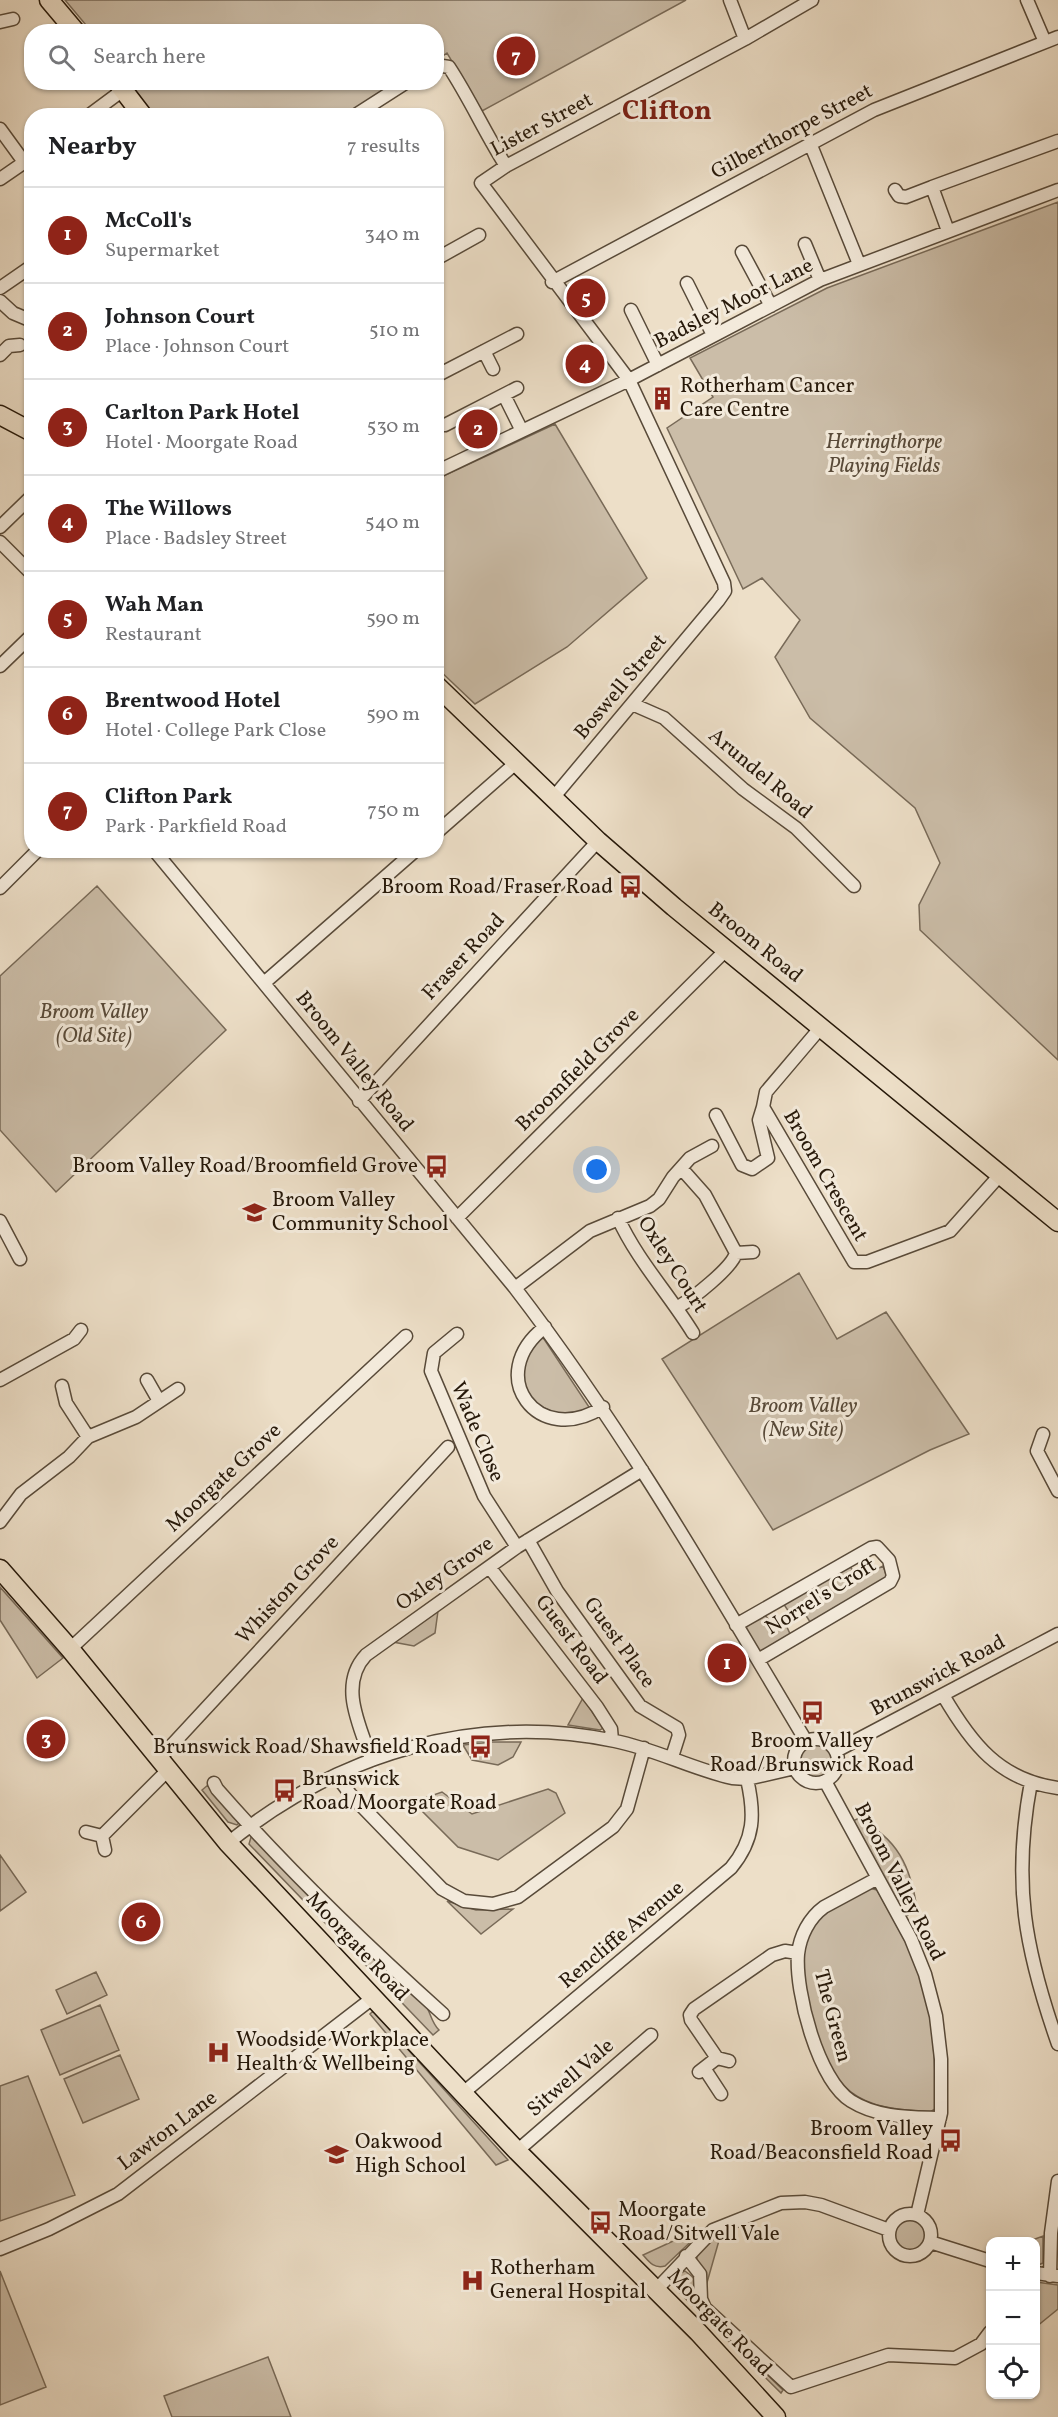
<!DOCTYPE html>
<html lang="en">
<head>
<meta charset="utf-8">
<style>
	body { margin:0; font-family:Vollkorn,serif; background:#f2f2f2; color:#202124 }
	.controls { position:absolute; right:18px; bottom:18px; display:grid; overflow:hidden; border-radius:12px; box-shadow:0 2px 4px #0004 }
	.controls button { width:54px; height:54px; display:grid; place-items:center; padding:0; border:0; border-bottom:2px solid #e0e0e0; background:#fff; color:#202124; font:30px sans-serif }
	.you { position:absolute; left:597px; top:1170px; width:21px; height:21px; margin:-15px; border:4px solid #fff; border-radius:50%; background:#1a73e8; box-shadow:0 0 0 9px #1a73e833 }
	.badge { display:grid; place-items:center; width:39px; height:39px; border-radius:50%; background:#8f2418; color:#fff; font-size:20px; font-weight:700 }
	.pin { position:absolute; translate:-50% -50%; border:3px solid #fff; box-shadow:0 2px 6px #0006 }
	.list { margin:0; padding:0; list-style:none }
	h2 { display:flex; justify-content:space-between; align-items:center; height:78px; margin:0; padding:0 24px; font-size:26px }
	h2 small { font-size:20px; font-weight:400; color:#757577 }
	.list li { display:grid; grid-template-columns:39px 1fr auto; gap:18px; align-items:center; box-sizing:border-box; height:96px; padding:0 24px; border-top:2px solid #e0e0e0 }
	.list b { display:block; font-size:22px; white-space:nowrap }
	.list p { margin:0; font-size:20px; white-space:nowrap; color:#757577 }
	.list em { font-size:20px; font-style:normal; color:#757577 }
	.icon { flex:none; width:33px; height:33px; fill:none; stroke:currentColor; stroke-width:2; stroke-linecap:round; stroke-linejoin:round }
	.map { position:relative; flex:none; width:1058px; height:2417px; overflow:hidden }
	.search { position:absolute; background:#fff; box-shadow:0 2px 4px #0004; left:24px; top:24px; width:420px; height:66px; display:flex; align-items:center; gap:15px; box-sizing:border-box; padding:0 21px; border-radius:24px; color:#757577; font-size:22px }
	.panel { position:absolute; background:#fff; box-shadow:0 2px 4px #0004; left:24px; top:108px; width:420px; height:750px; border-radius:24px }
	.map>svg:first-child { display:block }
</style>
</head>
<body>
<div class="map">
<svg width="1058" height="2417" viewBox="0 0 1058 2417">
	<rect width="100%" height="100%" fill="#eddfc8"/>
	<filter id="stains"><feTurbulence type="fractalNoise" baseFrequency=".00333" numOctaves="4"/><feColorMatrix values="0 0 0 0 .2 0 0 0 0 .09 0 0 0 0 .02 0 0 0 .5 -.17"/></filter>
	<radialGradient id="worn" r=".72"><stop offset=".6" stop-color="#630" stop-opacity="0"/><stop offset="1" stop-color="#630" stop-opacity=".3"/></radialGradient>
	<!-- green -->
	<path fill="#cbbda8" stroke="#786a58" stroke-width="1.5" d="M65,0H686L482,111L447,53L437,60L436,32L91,31Z
		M125,83H399L346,116L151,115Z
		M1058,202V1060L920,930L919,905L940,863L915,808L810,718L775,657L800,620L762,578L743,589L667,428L713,397L690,358L827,288Z
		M555,424L647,578L567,647L475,704L437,668V479Z
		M97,886L226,1030L56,1192L0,1130V976Z
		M799,1273L837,1339L886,1312L969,1434L930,1450L773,1530L662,1359Z
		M539,1336L544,1339L591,1410L562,1416L535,1404L521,1383L524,1355Z
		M849,1565L856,1575L873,1565L877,1569L883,1566L887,1577L812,1625L805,1614L786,1625L791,1636L759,1653L746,1630L747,1626L765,1615L772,1624L789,1612L783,1603Z
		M0,1587L63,1658L37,1678L0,1620Z
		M438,1611L435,1633L414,1646L393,1642Z
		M583,1698L603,1728L600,1730L568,1725Z
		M491,1742H521L513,1757L498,1765L472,1760L463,1745Z
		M798 1761a17 17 0 1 1 34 0a17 17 0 1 1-34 0Z
		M208,1785L240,1822L237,1825L228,1822L202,1790Z
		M548,1789L556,1793L565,1813L498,1860L458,1847L413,1802L442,1792L472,1814Z
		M857,1819C898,1837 911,1868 917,1909L905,1917L853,1821Z
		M252,1834L351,1937L425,2004C431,2013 431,2022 439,2030L433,2035L249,1844Z
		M0,1855L26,1892L0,1911Z
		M869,1888L877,1890C888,1910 900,1930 910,1951C933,1999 936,2056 935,2109L930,2112C903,2110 873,2109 851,2092C821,2069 803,1999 802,1961C802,1948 809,1929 818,1919C832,1905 852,1897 869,1888Z
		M447,1901L476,1910L513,1909L481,1934Z
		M96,1972L107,1995L67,2014L56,1990Z
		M100,2005L119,2050L60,2075L41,2030Z
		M373,2011L508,2160L496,2165L370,2014Z
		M120,2055L139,2099L83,2123L64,2079Z
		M28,2076L75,2195L0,2221V2086Z
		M893 2234a17 17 0 1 1 34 0a17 17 0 1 1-34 0Z
		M699,2229L701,2232L665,2266C654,2269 649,2262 643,2255Z
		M722,2230L706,2286C705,2270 700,2270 697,2259C695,2248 715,2234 722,2230Z
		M1043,2236V2263L1036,2266V2242H1027Z
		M0,2271L46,2387L0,2405Z
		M685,2271L694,2278L701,2310L783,2390L781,2393L677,2290L674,2280L680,2273Z
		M1036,2282L1058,2285V2309L1036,2327Z
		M268,2357L291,2417H172L164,2396Z"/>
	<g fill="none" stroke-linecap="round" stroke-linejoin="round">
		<defs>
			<path id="minor" d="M730,0L745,39
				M1027,0L1045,42
				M0,22L13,19
				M436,65L449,67C470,99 485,133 506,166
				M88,116L123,90
				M354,116L407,82
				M0,129L24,162
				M810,143L859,264
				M0,179L32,157
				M895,190L899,196L906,197L932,187
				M948,231L932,187L1058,141
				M805,244L820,280
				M742,252L771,306
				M436,259L479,235
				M552,282L874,110L1058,37
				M687,283L713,335
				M0,288L32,266
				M0,301L13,313L32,321
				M631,310L658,365
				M484,351L493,369
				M0,355L9,346L20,345
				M436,376L517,334
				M504,395L522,431
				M445,425L517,388
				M436,472L629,380L820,280L1058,190
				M0,527L32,496
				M0,542L32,574
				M0,666L32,635
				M632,704L664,718L743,789L796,828L854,886
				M553,798L718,601L725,591L724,583L629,380L481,183L506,166L745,39L812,0
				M436,833L517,762
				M154,850L515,1288C625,1431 714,1587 806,1741
				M0,888L38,850
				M264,983L416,850
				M822,1026L766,1092L763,1107L854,1262H867L950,1231L999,1176
				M359,1101L598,841
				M716,1115L742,1165L752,1169L768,1158L759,1120L763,1107
				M457,1218L726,950
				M618,1218C637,1260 669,1294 693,1333
				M0,1221L20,1259
				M736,1253L753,1252
				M515,1288L590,1231L650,1206L659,1199L673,1177L690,1158L712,1146
				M678,1307C692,1299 732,1268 736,1253L705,1195L681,1168
				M545,1327C483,1375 538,1449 603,1407
				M457,1334L434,1353L431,1371L484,1496L517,1547
				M0,1380L74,1339L81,1330
				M147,1380L159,1401
				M62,1386L66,1403L88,1437
				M1043,1434L1037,1451L1058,1491
				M0,1522L21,1494L69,1457L88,1437L136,1417L178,1389
				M528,1540L557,1591L640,1706L677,1728L679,1735L672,1757
				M490,1568L597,1707L611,1729L612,1740
				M736,1625L871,1548L877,1547L889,1560L893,1576L890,1582L758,1660
				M70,1649L406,1336
				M943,1695C971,1743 999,1780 1058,1788
				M794 1761a22 22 0 1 1 44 0a22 22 0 1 1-44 0Z
				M836,1751L1058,1634
				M371,1759C360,1726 338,1685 366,1655L517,1547L642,1470
				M158,1760L448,1447
				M336,1775L351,1795L442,1889L464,1901L493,1904L518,1897L613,1827L627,1809L644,1748
				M825,1781L911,1939L925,1974L936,2016L941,2059V2113L917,2215
				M1031,1782C1012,1883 1025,1950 1058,2044
				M214,1783L217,1789C287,1869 364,1943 443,2014
				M86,1832L102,1836L105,1850
				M102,1836L167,1771
				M228,1843C338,1754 474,1712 615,1741C655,1749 692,1769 732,1778L747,1779L795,1768
				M876,1879L824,1907C809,1918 800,1936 798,1954C795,1992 818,2080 851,2101C878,2118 910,2117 940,2118
				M717,2058L691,2020L690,2015L694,2009L772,1955L785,1951L798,1953
				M704,2068L721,2094
				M699,2072L717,2058L729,2061
				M463,2093L731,1868C755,1839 755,1814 747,1779
				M517,2151L651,2035
				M889 2235a21 21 0 1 1 42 0a21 21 0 1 1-42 0Z
				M930,2242L990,2261
				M0,2249L49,2229L118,2194L374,1997
				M686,2256L700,2274L701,2299L705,2308L791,2387L888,2355L955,2358L981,2344L990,2332
				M1036,2273L1058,2276
				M1050,2276L1051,2233L1058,2181
				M656,2290L713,2230L781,2203L805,2202L821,2205L889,2230"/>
			<path id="primary" d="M49,0L76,32
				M117,82L143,116
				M0,415L32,432
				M436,685L598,841L674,907L1058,1222
				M0,1569L70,1649L228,1843L517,2151L698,2332L776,2417"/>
		</defs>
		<!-- minor casing -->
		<use href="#minor" stroke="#584a39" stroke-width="15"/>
		<!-- primary casing -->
		<use href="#primary" stroke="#261809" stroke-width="21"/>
		<!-- minor -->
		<use href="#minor" stroke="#f3eadb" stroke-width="12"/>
		<!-- primary -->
		<use href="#primary" stroke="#eddfc8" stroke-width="18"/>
	</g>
	<!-- icons -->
	<defs>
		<symbol id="building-bare" viewBox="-9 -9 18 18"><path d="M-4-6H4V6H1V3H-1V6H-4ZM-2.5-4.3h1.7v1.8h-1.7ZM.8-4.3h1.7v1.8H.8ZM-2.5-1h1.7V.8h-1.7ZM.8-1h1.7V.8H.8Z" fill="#8f2418" stroke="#f3eadb" stroke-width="2.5" paint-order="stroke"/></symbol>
		<symbol id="bus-bare" viewBox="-9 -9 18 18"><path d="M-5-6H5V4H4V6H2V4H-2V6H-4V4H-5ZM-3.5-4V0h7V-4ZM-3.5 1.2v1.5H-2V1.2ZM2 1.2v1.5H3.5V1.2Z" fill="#8f2418" stroke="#f3eadb" stroke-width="2.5" paint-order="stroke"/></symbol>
		<symbol id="school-bare" viewBox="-9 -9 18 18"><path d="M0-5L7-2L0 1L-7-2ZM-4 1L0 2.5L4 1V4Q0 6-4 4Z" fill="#8f2418" stroke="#f3eadb" stroke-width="2.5" paint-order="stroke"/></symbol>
		<symbol id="hospital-bare" viewBox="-9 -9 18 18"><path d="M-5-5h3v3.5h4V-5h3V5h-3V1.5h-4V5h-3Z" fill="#8f2418" stroke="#f3eadb" stroke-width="2.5" paint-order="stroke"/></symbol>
	</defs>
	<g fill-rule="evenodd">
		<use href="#building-bare" x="646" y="382" width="33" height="33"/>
		<use href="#bus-bare" x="614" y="870" width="33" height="33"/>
		<use href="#bus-bare" x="420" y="1150" width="33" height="33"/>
		<use href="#school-bare" x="238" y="1196" width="33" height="33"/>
		<use href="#bus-bare" x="796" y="1696" width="33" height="33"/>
		<use href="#bus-bare" x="464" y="1730" width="33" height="33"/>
		<use href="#bus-bare" x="268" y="1774" width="33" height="33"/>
		<use href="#hospital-bare" x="202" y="2036" width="33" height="33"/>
		<use href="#bus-bare" x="934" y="2124" width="33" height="33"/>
		<use href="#school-bare" x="320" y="2138" width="33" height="33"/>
		<use href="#bus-bare" x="584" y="2206" width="33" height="33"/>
		<use href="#hospital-bare" x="456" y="2264" width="33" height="33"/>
	</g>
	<g text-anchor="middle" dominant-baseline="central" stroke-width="6" stroke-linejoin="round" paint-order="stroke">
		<!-- street labels -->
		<g font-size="21" fill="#261809" stroke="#f3eadb">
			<text transform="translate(542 125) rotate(-28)">Lister Street</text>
			<text transform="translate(792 132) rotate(-28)">Gilberthorpe Street</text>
			<text transform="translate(734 304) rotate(-27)">Badsley Moor Lane</text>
			<text transform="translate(621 687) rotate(-50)">Boswell Street</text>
			<text transform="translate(760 774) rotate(40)">Arundel Road</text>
			<text transform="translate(755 943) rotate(39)">Broom Road</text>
			<text transform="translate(464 957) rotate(-47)">Fraser Road</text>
			<text transform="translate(354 1062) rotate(51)">Broom Valley Road</text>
			<text transform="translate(578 1070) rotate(-45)">Broomfield Grove</text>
			<text transform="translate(825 1176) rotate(60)">Broom Crescent</text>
			<text transform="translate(672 1265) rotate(57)">Oxley Court</text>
			<text transform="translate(477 1432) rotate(67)">Wade Close</text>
			<text transform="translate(224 1478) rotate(-43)">Moorgate Grove</text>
			<text transform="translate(445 1574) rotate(-35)">Oxley Grove</text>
			<text transform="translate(288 1590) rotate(-47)">Whiston Grove</text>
			<text transform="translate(821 1597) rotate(-32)">Norrel's Croft</text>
			<text transform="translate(571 1640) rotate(53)">Guest Road</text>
			<text transform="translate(619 1643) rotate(54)">Guest Place</text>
			<text transform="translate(938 1676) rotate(-28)">Brunswick Road</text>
			<text transform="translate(899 1882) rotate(63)">Broom Valley Road</text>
			<text transform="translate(622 1935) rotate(-40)">Rencliffe Avenue</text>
			<text transform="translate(357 1947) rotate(47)">Moorgate Road</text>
			<text transform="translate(832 2016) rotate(75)">The Green</text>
			<text transform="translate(571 2078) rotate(-41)">Sitwell Vale</text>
			<text transform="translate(168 2131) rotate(-37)">Lawton Lane</text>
			<text transform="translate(719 2323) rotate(46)">Moorgate Road</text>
		</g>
		<!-- poi labels -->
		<g font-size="21" fill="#261809" stroke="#f3eadb" text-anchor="start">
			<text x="680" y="386">Rotherham Cancer<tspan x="680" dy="24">Care Centre</tspan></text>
			<text x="613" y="887" text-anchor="end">Broom Road/Fraser Road</text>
			<text x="418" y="1166" text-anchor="end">Broom Valley Road/Broomfield Grove</text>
			<text x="272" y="1200">Broom Valley<tspan x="272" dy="24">Community School</tspan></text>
			<text x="812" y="1741" text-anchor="middle">Broom Valley<tspan x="812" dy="24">Road/Brunswick Road</tspan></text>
			<text x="462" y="1747" text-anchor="end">Brunswick Road/Shawsfield Road</text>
			<text x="302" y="1779">Brunswick<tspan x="302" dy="24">Road/Moorgate Road</tspan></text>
			<text x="236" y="2040">Woodside Workplace<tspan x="236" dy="24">Health &amp; Wellbeing</tspan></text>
			<text x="933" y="2129" text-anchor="end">Broom Valley<tspan x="933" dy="24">Road/Beaconsfield Road</tspan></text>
			<text x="355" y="2142">Oakwood<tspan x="355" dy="24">High School</tspan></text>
			<text x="618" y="2210">Moorgate<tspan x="618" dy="24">Road/Sitwell Vale</tspan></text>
			<text x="490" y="2268">Rotherham<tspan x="490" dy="24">General Hospital</tspan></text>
		</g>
		<!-- park labels -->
		<g font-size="21" font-style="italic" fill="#584a39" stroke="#f3eadb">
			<text x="884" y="442">Herringthorpe<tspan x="884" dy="24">Playing Fields</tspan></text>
			<text x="94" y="1012">Broom Valley<tspan x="94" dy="24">(Old Site)</tspan></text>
			<text x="803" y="1406">Broom Valley<tspan x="803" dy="24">(New Site)</tspan></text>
		</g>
		<!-- district labels -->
		<g font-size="27" font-weight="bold" fill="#7a1f14" stroke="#f3eadb">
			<text x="667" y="112">Clifton</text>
		</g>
	</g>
	<rect width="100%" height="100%" filter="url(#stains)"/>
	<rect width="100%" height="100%" fill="url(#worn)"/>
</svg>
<div class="controls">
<button>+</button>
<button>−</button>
<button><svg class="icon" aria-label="locate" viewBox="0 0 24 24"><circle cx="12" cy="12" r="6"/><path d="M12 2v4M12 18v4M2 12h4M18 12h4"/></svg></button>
</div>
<div class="you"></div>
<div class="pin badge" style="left:727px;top:1663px">1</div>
<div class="pin badge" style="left:478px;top:429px">2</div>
<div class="pin badge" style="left:46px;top:1739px">3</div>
<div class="pin badge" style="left:585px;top:364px">4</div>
<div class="pin badge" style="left:586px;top:298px">5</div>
<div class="pin badge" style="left:141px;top:1922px">6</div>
<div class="pin badge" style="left:516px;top:56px">7</div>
<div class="search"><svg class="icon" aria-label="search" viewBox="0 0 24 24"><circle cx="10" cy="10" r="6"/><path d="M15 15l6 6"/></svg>Search here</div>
<section class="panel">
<h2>Nearby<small>7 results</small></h2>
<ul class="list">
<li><span class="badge">1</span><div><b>McColl's</b><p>Supermarket</p></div><em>340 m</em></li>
<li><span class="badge">2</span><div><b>Johnson Court</b><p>Place · Johnson Court</p></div><em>510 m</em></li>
<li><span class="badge">3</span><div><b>Carlton Park Hotel</b><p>Hotel · Moorgate Road</p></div><em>530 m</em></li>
<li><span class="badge">4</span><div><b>The Willows</b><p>Place · Badsley Street</p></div><em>540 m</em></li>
<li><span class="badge">5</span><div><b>Wah Man</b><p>Restaurant</p></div><em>590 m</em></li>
<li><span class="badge">6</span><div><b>Brentwood Hotel</b><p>Hotel · College Park Close</p></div><em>590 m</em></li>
<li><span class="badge">7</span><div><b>Clifton Park</b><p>Park · Parkfield Road</p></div><em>750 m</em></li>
</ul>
</section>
</div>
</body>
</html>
